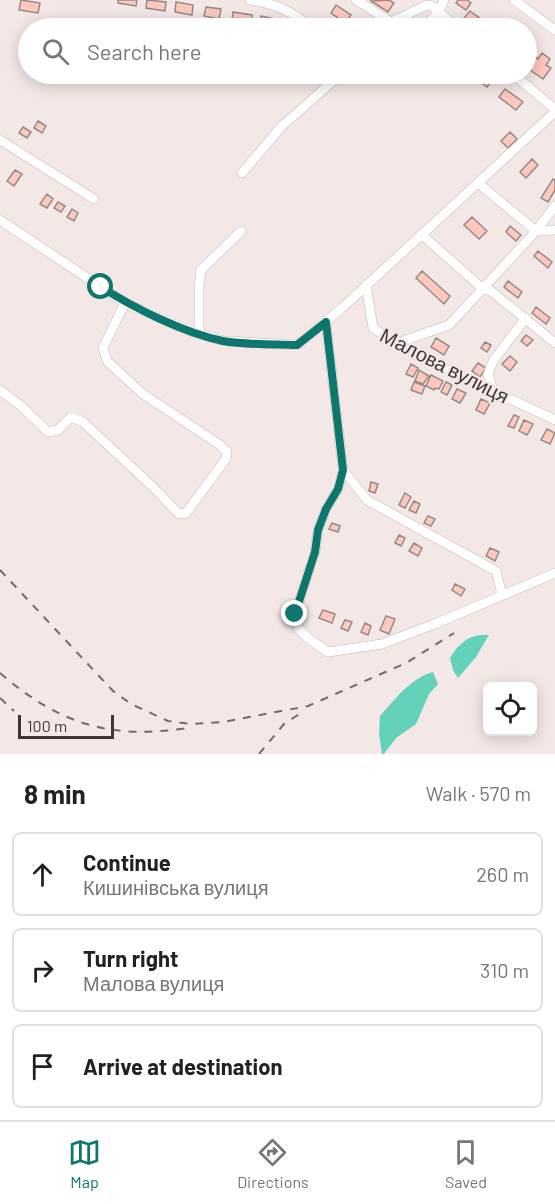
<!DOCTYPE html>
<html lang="en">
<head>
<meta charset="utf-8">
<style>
	body { margin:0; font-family:Barlow,sans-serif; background:#f6f6f6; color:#222 }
	.controls { position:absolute; right:18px; bottom:18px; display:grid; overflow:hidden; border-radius:9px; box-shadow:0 3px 15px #0003 }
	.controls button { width:54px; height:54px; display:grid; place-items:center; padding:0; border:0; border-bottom:2px solid #e0e0e0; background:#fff; color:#222; font:30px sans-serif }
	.scale { position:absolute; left:18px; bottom:15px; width:96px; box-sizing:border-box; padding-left:6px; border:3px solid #3d3837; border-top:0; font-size:16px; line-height:21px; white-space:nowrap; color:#3d3837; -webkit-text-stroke:4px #f4e8e6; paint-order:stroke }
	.stop { position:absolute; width:18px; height:18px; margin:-14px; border:4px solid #0f766e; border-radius:50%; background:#fff }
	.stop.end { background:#0f766e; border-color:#fff; box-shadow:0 2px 6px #0008 }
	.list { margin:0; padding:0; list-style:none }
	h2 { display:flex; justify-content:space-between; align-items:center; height:78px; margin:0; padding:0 24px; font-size:26px }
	h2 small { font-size:20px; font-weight:400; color:#767676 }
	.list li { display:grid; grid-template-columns:39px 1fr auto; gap:18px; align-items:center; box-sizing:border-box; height:84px; margin:0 12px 12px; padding:0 12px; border:2px solid #e0e0e0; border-radius:9px }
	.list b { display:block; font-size:22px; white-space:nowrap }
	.list p { margin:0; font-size:20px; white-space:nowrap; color:#767676 }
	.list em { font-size:20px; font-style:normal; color:#767676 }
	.icon { flex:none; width:33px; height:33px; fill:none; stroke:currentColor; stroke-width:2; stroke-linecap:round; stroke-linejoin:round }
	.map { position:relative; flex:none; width:555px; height:754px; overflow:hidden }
	.search { position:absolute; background:#fff; box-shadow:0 3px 15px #0003; left:18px; right:18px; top:18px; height:66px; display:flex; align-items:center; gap:15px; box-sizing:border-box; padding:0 21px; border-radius:33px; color:#767676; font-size:22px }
	.sheet { height:366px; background:#fff }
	nav { display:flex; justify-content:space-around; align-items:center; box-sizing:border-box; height:84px; border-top:2px solid #e0e0e0; background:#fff; font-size:16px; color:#767676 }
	nav a { display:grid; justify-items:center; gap:3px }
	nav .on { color:#0f766e }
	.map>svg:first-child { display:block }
</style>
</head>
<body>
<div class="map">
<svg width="555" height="754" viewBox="0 0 555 754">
	<rect width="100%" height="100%" fill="#f4e8e6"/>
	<!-- water -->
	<path fill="#64d1ba" d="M489,635L476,657L458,678L453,670L450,658C460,642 469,634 489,635Z
		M433,672L438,684L429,694L416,724L396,738L384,754H382L379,734L380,716C394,701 411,677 433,672Z"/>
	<!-- building -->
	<path fill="#fec8bd" stroke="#958a88" stroke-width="1.5" d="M21,0L40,3L38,13L19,10Z
		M118,0H137L136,6L118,3Z
		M147,0L166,2L165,11L146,8Z
		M389,0L394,3L388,12L371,1Z
		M458,0H467L471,3L466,10L456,3Z
		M176,2L193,5L192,15L175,12Z
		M336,5L351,15L345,23L331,13Z
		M206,7L221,9L219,19L204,16Z
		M470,11L485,22L480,28L464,18Z
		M233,12L252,15L251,25L232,21Z
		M261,16L280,20L278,28L260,26Z
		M360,21L372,28H355Z
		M55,24L74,27V28H54Z
		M542,53L550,59L546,65L551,68L543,79L526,67L534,55L538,59Z
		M469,74H486L493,79L487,87Z
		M505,89L523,102L516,110L499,97Z
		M38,121L46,126L42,133L34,128Z
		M23,127L31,132L27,138L19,133Z
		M510,132L517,139L508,148L501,141Z
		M532,159L538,165L526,178L520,172Z
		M15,170L22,174L14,186L7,181Z
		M553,179L555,180V190L548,202L541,198Z
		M47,194L53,199L47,208L40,204Z
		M58,202L65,206L61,212L54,208Z
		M72,209L78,213L74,221L67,217Z
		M472,217L487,231L479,239L464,225Z
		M510,226L521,235L516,241L506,232Z
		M538,251L552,262L548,268L534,256Z
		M422,271L450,296L444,304L416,278Z
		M508,281L522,292L518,298L504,287Z
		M536,307L550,318L546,324L532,313Z
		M526,335L533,340L527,346L521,341Z
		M436,338L449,346L444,355L431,347Z
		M485,342L491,345L487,352L481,348Z
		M510,356L517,362L510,371L502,364Z
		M478,363L486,368L480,377L472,371Z
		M411,364L418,368L413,377L406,374Z
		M419,370L429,376L423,384L415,381Z
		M431,375L443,381L439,389L435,388L434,390L426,386Z
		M414,382L425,386L422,394L411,390Z
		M446,382L452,385L447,395L441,392Z
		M457,389L466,393L460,403L452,399Z
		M481,399L490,403L484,414L476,410Z
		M514,415L519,417L514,428L508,426Z
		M524,420L533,424L527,435L519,431Z
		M547,429L555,433L550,444L541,440Z
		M371,482L378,484L375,493L369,491Z
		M405,493L411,497L405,508L399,505Z
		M414,501L420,504L416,513L409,510Z
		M428,516L435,519L431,526L424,523Z
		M332,523L340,526L338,532L329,529Z
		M399,535L405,538L401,546L395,543Z
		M414,543L422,548L418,556L409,551Z
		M490,548L499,552L495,561L486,556Z
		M455,584L465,589L461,596L452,590Z
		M323,610L335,614L332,623L319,618Z
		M386,616L395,619L389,634L380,630Z
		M345,620L352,622L348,631L341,628Z
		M365,623L371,626L368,635L361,632Z"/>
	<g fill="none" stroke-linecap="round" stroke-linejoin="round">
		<defs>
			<path id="minor" d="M250,0C277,4 291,11 312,28
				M356,0L391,22L427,5L432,6L457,28
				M514,0L555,30
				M423,28L438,13L444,0
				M513,74L555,109
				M0,140L94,199
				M242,173L281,127L341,74
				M478,183L536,231L555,230
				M0,220L125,303L190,331L224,341L297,345L342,308L555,112
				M421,234L482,288L491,291L555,343
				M366,285L373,328L416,355L555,420
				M326,322L343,470L367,500L496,571L502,595
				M199,334V287L201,270L241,231
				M397,343L449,325L536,231L555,206
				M0,390L21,406L48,432L58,430L71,417L83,422L153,487L179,514L186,513L226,459L227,452L220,445L143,394L107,361L103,348L125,303
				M493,391L488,374L493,361L526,318
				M343,470L338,489L326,509L318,530L315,552L295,614L298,628L308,638L328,652L382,644L437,623L555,573"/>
		</defs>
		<!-- minor casing -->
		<use href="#minor" stroke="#c4b8b6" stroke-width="10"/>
		<!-- minor -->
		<use href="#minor" stroke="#fff" stroke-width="9"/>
		<!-- rail -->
		<path stroke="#736c6a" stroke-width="2" stroke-dasharray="8 8" stroke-linecap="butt" d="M0,570L113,691L131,704L168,721L191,724L223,722L308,706L406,663L454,633
			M0,673C59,724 110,740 187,728
			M0,698L14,711
			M259,754L284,724L304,711"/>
	</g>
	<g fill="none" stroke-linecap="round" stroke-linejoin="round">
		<!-- route -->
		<path stroke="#0f766e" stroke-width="8" d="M101,287C134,308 184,333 223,341C246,345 273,344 297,345L326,322L343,470L338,489L326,509L318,530L315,552L295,614"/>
	</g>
	<g text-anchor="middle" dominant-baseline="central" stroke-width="5" stroke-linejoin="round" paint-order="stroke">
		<!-- street labels -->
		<g font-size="20" fill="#3d3837" stroke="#f4e8e6">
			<text transform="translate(445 365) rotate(27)">Малова вулиця</text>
		</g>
	</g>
</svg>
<div class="controls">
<button><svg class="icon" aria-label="locate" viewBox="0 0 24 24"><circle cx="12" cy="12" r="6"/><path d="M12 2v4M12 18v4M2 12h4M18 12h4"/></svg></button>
</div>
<div class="scale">100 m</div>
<div class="stop" style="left:101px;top:287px"></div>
<div class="stop end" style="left:295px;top:614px"></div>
<div class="search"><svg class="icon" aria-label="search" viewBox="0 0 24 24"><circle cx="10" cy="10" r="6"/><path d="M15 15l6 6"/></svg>Search here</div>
</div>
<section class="sheet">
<h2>8 min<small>Walk · 570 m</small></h2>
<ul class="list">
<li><svg class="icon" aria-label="ahead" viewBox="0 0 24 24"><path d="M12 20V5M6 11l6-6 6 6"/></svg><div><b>Continue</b><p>Кишинівська вулиця</p></div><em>260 m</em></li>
<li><svg class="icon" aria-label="right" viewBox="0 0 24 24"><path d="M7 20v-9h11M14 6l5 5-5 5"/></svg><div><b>Turn right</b><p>Малова вулиця</p></div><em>310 m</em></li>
<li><svg class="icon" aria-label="arrive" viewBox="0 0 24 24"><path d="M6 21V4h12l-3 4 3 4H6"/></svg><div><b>Arrive at destination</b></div></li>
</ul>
</section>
<nav>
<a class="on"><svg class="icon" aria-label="map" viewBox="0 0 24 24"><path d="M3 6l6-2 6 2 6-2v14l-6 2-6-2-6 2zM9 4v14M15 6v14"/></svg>Map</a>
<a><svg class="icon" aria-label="directions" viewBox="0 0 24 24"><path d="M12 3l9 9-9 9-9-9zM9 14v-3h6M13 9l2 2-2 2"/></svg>Directions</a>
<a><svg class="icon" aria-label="saved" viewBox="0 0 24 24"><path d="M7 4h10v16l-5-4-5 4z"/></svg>Saved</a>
</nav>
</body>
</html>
